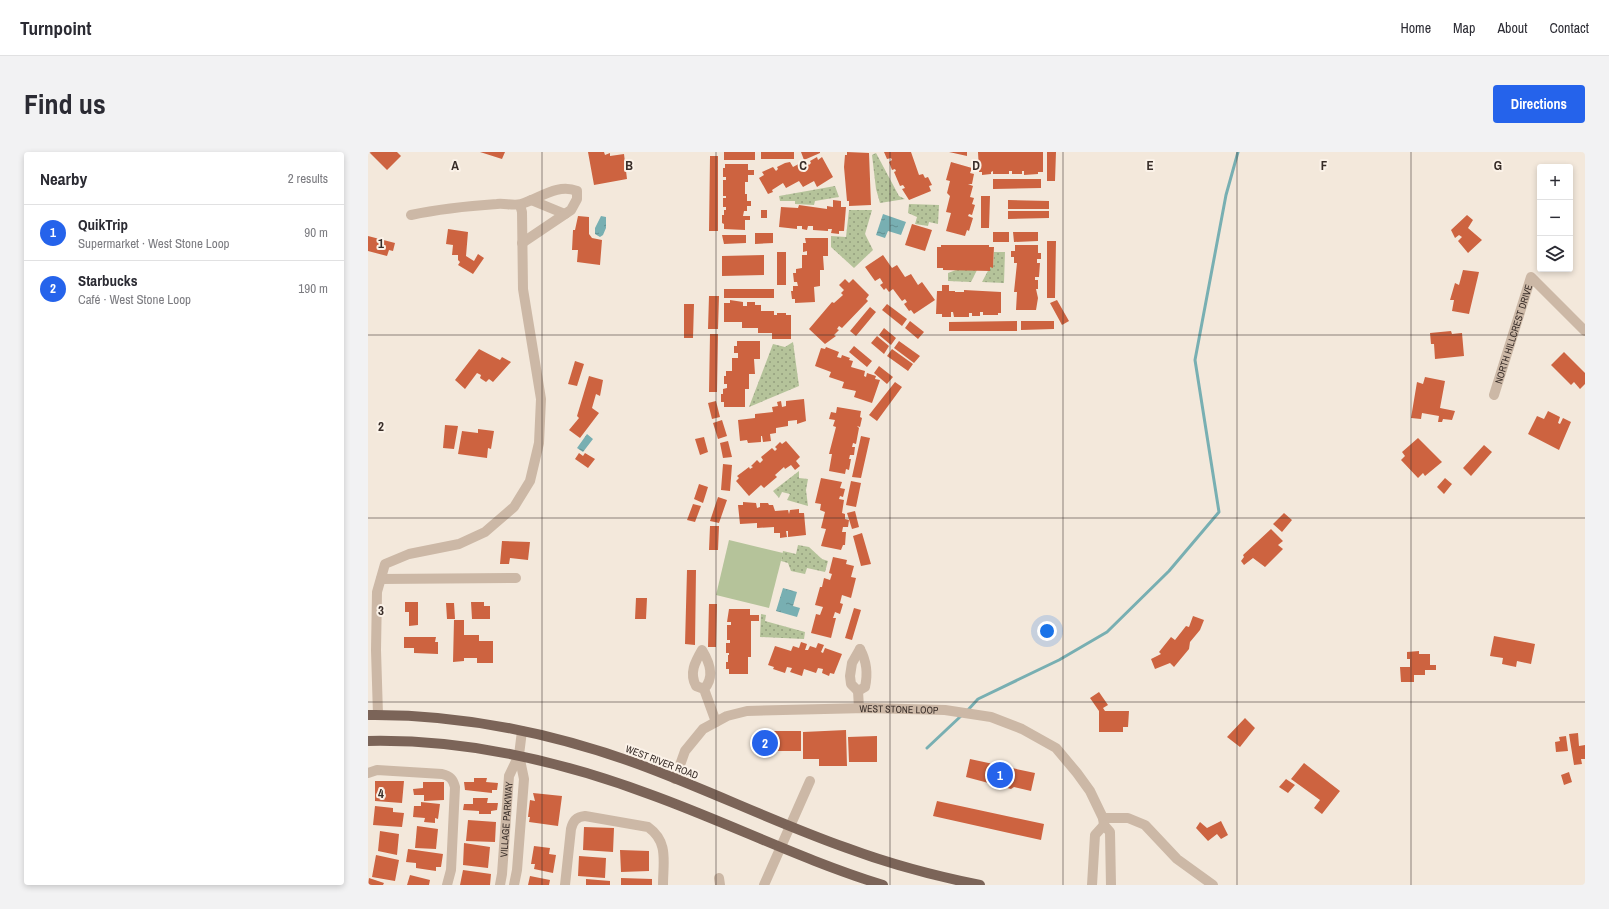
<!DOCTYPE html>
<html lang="en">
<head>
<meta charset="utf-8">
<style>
	body { margin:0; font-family:"Archivo Narrow",sans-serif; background:#f2f2f3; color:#2b2b33 }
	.controls { position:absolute; right:12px; top:12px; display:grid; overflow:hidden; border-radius:4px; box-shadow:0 2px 6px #0003 }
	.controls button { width:36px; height:36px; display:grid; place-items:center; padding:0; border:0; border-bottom:1px solid #e1e1e2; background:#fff; color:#2b2b33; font:20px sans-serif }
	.you { position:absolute; left:679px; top:479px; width:14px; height:14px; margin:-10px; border:3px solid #fff; border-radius:50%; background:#1a73e8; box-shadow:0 0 0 6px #1a73e833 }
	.badge { display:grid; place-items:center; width:26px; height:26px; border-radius:50%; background:#2563eb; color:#fff; font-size:13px; font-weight:700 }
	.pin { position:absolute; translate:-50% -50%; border:2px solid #fff; box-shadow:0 1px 4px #0006 }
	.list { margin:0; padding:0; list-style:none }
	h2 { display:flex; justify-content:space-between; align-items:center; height:52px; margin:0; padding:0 16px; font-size:17px }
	h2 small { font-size:13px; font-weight:400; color:#7c7c81 }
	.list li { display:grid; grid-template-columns:26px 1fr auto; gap:12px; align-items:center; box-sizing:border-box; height:56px; padding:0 16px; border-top:1px solid #e1e1e2 }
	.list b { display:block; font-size:15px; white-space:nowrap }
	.list p { margin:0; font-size:13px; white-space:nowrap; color:#7c7c81 }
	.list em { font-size:13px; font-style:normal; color:#7c7c81 }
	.icon { flex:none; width:22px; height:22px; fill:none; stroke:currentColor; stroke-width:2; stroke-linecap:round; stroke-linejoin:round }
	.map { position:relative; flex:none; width:1217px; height:733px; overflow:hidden; border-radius:4px }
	header { display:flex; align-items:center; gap:24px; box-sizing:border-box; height:56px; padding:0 20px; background:#fff; border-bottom:1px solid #e1e1e2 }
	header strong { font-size:19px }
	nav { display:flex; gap:22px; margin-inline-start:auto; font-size:14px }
	.intro { display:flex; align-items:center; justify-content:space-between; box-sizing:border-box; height:96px; padding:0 24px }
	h1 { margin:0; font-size:28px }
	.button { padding:10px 18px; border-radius:4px; background:#2563eb; color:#fff; font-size:14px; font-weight:700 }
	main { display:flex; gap:24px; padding:0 24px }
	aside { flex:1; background:#fff; border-radius:4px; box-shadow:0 2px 6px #0003 }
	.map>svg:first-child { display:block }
</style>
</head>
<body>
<header>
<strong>Turnpoint</strong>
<nav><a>Home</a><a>Map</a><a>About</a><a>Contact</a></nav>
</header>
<div class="intro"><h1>Find us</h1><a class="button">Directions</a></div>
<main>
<aside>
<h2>Nearby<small>2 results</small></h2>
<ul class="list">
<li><span class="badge">1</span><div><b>QuikTrip</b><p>Supermarket · West Stone Loop</p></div><em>90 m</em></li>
<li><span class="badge">2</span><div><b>Starbucks</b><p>Café · West Stone Loop</p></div><em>190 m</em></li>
</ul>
</aside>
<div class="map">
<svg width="1217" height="733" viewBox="0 0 1217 733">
	<defs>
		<pattern id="grass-dots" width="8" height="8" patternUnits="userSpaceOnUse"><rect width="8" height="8" fill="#b5c39a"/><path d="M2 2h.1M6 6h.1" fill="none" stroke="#949f7e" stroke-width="1.8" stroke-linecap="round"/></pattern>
		<pattern id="water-ripples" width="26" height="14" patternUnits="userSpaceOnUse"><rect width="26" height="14" fill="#78afb2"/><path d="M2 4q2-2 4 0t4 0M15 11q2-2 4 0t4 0" fill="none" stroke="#638f91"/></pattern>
	</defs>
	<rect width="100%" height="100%" fill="#f3e8db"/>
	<!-- grass -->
	<path fill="url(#grass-dots)" d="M508,1L531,44L537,47L512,51L508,37L504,3Z
		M467,34L471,45L447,49L446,53L427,52V49H412L411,44Z
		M541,52L571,53L570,72L561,70L560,74L547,72L549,65L540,61Z
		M481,58H504L497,82L505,98L486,116L463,95V84L478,85Z
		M626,100H637L636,131L614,130L622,115H625Z
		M588,118H609L603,130L580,129V121Z
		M425,190L431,234L381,255L405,192L417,195Z
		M431,319V326L440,327L438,338L440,354L419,348L422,342L414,340L411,346L405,339Z
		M430,393L441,395L454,407L460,409L457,420L439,416L437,422L423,419L420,411L413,409L415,399L428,402Z
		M393,462L398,463L397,469L437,480L436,487L392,485Z"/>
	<!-- pitch -->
	<path fill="#b5c39a" d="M361,388L415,401L401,456L348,443Z"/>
	<!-- water -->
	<path fill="url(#water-ripples)" d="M515,62L538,70L533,83L520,79L517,86L508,83Z
		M233,64L238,65V76L235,83L232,85L227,82V76Z
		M219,282L225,287L215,300L209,296Z
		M415,436L429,440L425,454L432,456L429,465L408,459Z"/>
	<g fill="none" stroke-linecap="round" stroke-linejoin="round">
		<!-- stream -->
		<path stroke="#78afb2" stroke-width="3" d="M599,559L610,547L691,508L739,480L801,419L851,360L827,208L858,43L870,0
			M559,596L593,564"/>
	</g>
	<!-- building -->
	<path fill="#cd6340" d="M1,0H29L33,4L19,18Z
		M112,0H137L134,7Z
		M220,0H236L237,3L242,1V4L256,2L259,27L226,33Z
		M356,0H387V8H356Z
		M393,0H426V7H393Z
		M433,0H452V1L436,8Z
		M479,0L501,1L503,53L481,54V49H479L476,15L477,3H479Z
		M516,0H543L551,23L555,22L557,26L560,25L564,33L561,34L563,39L541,48L534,37L537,36L535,33L532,34L526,20L528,19L527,17L524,18L521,10L524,8L523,6L519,7Z
		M581,0H599V4Z
		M610,0H675V20H670V22L656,23V19H654V22H644V19H641V22H625V19L623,20V22L614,23V20H611Z
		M679,0H688L687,29H679Z
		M342,4H350V79H341Z
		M449,5L450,8L454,5L465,25L449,35L446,29L435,35L431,29L418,36L415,31L404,38L405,40L400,42L391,26L396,23L394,20L405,15L408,19L410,17L409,15L417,11L422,10L425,15L438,8L441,13L443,11L442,9Z
		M583,10L604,16L602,21L606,22L604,32H600L605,34L602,45L606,46L604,52L607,53L604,63L601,62L600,64L605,66L601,79L599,78L597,84L578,79L583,61L578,60L582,44L579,41L582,29L578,28Z
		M357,12H380V18H386V23H380V30H377V42H379V49H383V54H379V59H376L375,64H382V68H377V78L356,77V72L354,71V63H356V58H358V55H355V46H358V44H355V28H358V25H355V16H357Z
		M625,27H673V36L625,37Z
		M613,44H622L621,76H613Z
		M465,48L473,49V55H478L476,79H471V82L463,81L464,77H460V79L445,78V74H440L439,78L434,77V74H429V77L411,75L413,55L430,56L431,53L459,57V54L465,55Z
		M640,48L681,49V57H640Z
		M393,58H399V66H393Z
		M640,59H681V66L640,67Z
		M1099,63L1105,68L1100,76L1114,88L1100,101L1090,89L1094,85L1091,83L1087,86L1083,78Z
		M210,64L221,65V82L224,86L234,88L232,113L209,110L210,98H204L205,78H207Z
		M544,72L564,78L557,99L537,93Z
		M80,77L100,80L98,104L106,109L110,102L116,106L105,122L90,113L92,110L90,108V103H84L85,93L78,92Z
		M625,80H641V90H625Z
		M645,80H670V89L646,90Z
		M387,81H405V91L387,92Z
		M354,83H378V91L356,92Z
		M0,84L27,91L25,99L21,98L19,104L0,99Z
		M437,86H460V104H455L456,118H452V134L446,135L447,150L427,151V147H424L423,139H425V134H430L429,130H426L425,121H428V117L434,116V103H439V99L435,100V91H438Z
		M679,89H688L687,146H679Z
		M573,93H621V95H626L625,116L622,115V119L575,118V116H569V95H573Z
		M647,93H670V101H673V107H669V111H672L671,125H667V128H670V137H668L670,146L668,158H648L649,140H646L649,111H646V105H643V99H647Z
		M409,100H418V133H409Z
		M396,103V123L354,124V104Z
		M515,103L524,116L529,113L537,125L543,122L550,133L554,130L567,148L546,162L543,158L541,159L536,152L539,150L537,147L534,149L525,137L521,140L518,136L516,138L512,133L515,131L512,126L507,129L497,115Z
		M1095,118L1111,120L1101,162L1084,159L1086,148H1082L1087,131L1091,133Z
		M477,127L481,131L485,127L501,143L498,147L500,149L474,176L471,174L469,177L471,178L466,183L468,184L457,192L441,177L464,150L466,151L475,143L473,141L476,138L471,133Z
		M574,133H581V139H587V140H596V138L633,140V161H630V163H615V160H612V164H604V161H601V165H586L585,160H583V165H574V162H568L569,139H574Z
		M356,137H406V146H356Z
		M341,144H351L350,177H340Z
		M362,148L375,150V154H379V150H387V153H393V159H406V163H409V161H418V163H423V187H404V181H390V176H374V170H356V151H362Z
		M689,148L701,169L694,173L682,151Z
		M316,152H326L325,186H316Z
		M519,152L539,167L534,174L514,158Z
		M502,155L508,160L488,184L482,179Z
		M542,169L556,180L550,187L537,176Z
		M649,169V179H581V170Z
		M653,169H686V177L653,178Z
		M516,176L528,186L523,193L511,183Z
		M1083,179L1084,182L1094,181L1096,204L1067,207L1066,192H1063L1062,181Z
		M342,182H350L349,240H341Z
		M509,184L521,194L516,202L503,191Z
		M369,189H392V207H386L387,222H381V237H377V255H356V250H353V242H355V237L359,236V232H356V224H358V219H364V206H370V201H366V194H369Z
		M531,189L552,204L546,211L526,196Z
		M486,194L504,209L499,215L481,200Z
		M458,195L471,200L469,205L473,206L474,203L482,206L481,208L485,209L483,215L497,219L496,224L498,225L499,221L508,224L507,227L512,228L504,251L486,245L488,239L474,236L476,230L461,225L463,220L447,214L453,196L457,197Z
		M111,197L132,208L134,205L143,210L125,230L121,227L118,230L112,226L113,223L109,221L97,237L87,228Z
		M524,197L545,212L540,219L519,204Z
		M1196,200L1217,221V232L1212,237L1206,230L1203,233L1183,213Z
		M207,209L216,212L209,234L200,232Z
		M511,214L525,225L519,232L506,221Z
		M221,224L235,228L232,244L228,242L224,256L231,261L212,286L201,278L211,266L209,264Z
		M1057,225L1077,229L1072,256L1087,259L1084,268L1075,267L1074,270H1070L1071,264L1054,261L1053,267L1043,266L1049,230L1055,232Z
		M527,230L534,235L509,269L501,263Z
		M436,247L438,269L429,272V268L420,269V274L408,276V281L402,282L403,289L395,290L394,284H393V290L380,291L379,288L372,289L370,268L387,266V262L405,260L404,255L410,254L409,250L413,249L414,255L418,254V249Z
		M348,249L352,265L344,267L340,251Z
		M469,255L493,259L492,265L494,266L492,275L489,274L491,276L488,292L485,291L484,295H487L486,303H482L481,307H483L481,318L478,317L477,322L461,319L464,302H461L468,275L465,274L467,268L461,267L463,260L468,261Z
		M1180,259L1192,265L1190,271L1192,272L1195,266L1203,270L1191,298L1160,282L1169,264L1176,267Z
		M354,268L359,284L350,287L345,271Z
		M77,273L90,274L86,297L75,296Z
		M110,277L126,279L123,297L120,296L119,306L90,302L94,279L110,281Z
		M493,284L502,286L493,326L484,325Z
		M336,285L340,300L332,303L327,287Z
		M1050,286L1074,310L1057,324L1055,321L1050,326L1033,308L1037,304L1034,300Z
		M360,289L364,305L355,306L352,291Z
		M418,289L432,305L428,309L432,314L427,318L423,313L417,317L416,315L407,323L409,325L396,336L393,333L381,344L368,329L371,326L369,324L381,315L382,317L385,315L383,314L389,308L392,311L395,308L393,305L404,296L407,299L409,297L407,295L412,290L414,292Z
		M1116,293L1124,300L1103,324L1095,316Z
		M211,301L215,304L217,301L227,307L220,316L207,307Z
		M355,312L364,313L362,339L353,338Z
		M453,326L474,330L472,336L477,337L475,345L472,344L471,347L476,348L474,361L477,362V367L481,368L480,375H475L474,380H478L477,393H475L473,398L453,394L458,377L453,376L457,360L452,358L453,352L447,351Z
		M1077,326L1084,332L1076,342L1069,335Z
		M483,329L493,331L488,355L478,353Z
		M331,332L340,335L335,351L326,347Z
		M350,345L359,348L351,371L342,369Z
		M375,350L388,351L389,356L392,355V351H400L401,353H405L407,359L420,358L421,362L422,358L431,357V361H436L438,383L420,385V379H418L419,385L412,386V381H406V375L389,376V371L372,372L370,353H375Z
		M325,352L333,354L327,370L319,368Z
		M487,359L491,375L484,377L479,361Z
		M916,361L924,368L914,380L905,372Z
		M342,374H351L350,398H341Z
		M903,377L915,389L910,393L915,397L897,415L885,406L876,413L873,409L876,405L875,403Z
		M494,381L503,412L493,414L485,384Z
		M134,389L162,390L160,408L142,406L141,412H132Z
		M465,405L479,408L478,412L486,414L483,425L488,426L483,446L474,443L472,451L475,452L472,462L467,460L465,466H468L463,486L443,481L448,462L452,463L455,455L447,453L452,435H454L456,426L462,428L464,422L461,421Z
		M319,418H328L327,493L317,492Z
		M268,446H279L278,467H267Z
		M37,450H50V473L41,474V460H37Z
		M103,450H116V454H122V467H104Z
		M78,451H86L87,467H79Z
		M341,452H349L348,495H340Z
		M486,456L493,458L484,488L477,486Z
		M361,457H382V463H391V469H383V505H380V522H361V517H358V510H360V503H361V501H358V491H362V488H359V473H363V470H359Z
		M825,464L836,468L832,478L822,490L821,497L806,515L802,511L787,517L783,507L793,502L791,500L803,485L807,488L818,474L821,475Z
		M86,468H96V483H111V489H125V511H109V506H96V509L85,510Z
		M1126,484L1167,492L1163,512L1149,509L1148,515L1134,512L1135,506L1122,504Z
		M36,485H68L67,490H70V502L46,501V496H36Z
		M433,490L439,492L437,498H440L442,494L448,496L450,491L456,493L453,500L455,501L457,496L474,502L466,522L462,521L461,524L454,521L455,517L450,516L448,521L436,517L434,524L422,520L424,516L419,515L417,521L405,517L406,515L400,513L407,494L423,499L425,494L431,496Z
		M1051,499V502H1062V513H1068V518H1057V523H1046V530H1033L1032,515H1042V507H1039V500Z
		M731,540L740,553L735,556L737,559H761L760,575H755V580H731V559L722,546Z
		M877,566L887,576L872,595L859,585Z
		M478,578L479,614H451V607H435V580Z
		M394,579H433V599H394Z
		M1210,581L1211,594L1217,593V607H1213L1214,612L1206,613L1201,582Z
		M509,584V610H481L480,585Z
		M1198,584L1200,599L1188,600L1187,590L1192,589L1191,585Z
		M602,607L667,621L663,639L646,635L643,637L598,625Z
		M936,611L972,639L954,662L946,656L952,648L923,627Z
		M1201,620L1204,630L1196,633L1193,623Z
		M106,626H119L118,630L130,631L129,638H124V641L97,638L96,630H106Z
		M918,627L927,633L920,641L911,635Z
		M7,629H36L34,651L7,649Z
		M55,630H76V648L56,649V643H46L45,637L55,636Z
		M165,641L194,644L190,674L161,670L162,665H160L162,648L167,649Z
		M105,646H120L119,651H130L129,658L123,659V662H111V659L95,658L96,652H105Z
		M569,649L676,672L673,688L565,664Z
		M53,650L72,652L70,667L67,666V671L56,670L57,666L45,665L46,654H53Z
		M7,654L25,656V660L36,661L34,675L5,673Z
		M100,668L128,670L127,690L98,689Z
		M853,669L860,683L853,687L849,682L840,689L828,676L832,670L839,676Z
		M49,674L70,677L68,697L47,696Z
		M216,675L246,676L245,700L215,698Z
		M12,679L31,682L29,703L10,699Z
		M96,691L122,695L120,716L95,713Z
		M166,694L182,696L181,702L188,703L185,721L166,717L167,712H163Z
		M40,697L75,702L73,715H68V719L48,716V711L38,710Z
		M252,698L281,699V719L253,720Z
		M8,703L31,708L27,729L4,725Z
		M211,704L238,706L237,726L210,724Z
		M95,718L123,722L122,733H92Z
		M42,723L62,728L61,733H39Z
		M162,724L182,728L181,733H160Z
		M1,726L16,731L15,733H0Z
		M253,726L284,727V733H253Z
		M218,727L242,729V733H218Z"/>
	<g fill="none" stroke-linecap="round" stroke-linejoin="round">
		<!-- minor -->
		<g stroke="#ccb8a6" stroke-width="10">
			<path d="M163,48L197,62"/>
			<path d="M43,63C71,57 99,54 129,52C136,51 146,54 153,52C171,47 189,31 209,39V47L203,58L154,91"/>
			<path id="s1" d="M1126,243L1163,125L1217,179"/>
			<path d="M13,427L148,426"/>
			<path d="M336,537C347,525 342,511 334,498C327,510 321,521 328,534L336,537L348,570"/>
			<path d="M490,539L497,535C500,521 499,510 492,497"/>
			<path d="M491,556L490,539L483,532L482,524L484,511L492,497"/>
			<path d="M10,563L8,498L9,440L17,412L41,402L91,392L117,380L146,355L162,329L171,291L173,247L155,137L154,60L152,53"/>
			<path d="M0,621L9,618L74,622C82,624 85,627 87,635L83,718L79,733"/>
			<path id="s2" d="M307,627L317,599L335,577L359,564L379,559L498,556L577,558L623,565L654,577L688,596L709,621L722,639L735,666L736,673L742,680L743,733"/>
			<path d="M735,666H760L777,673L809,707L845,733"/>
			<path d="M351,726L352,733"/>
			<path id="s3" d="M132,733L134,722L141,624L151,603"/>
			<path d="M146,733L149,718L156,627L151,603L154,579"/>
			<path d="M197,733L203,677C205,669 208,665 217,664L280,675C301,690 295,710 295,733"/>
			<path d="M396,733L442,629"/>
			<path d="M724,733L727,683L736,673"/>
		</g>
		<!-- major -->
		<path stroke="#7b6458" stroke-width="10" d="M0,563C92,562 184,581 270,612C341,638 408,671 479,696C522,712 567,724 612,733
			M0,589C97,587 190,608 281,642C359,670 434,708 515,733"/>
	</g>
	<!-- grid -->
	<path fill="none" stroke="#382d28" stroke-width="1" stroke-opacity="0.55" d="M174,0V733M348,0V733M522,0V733M695,0V733M869,0V733M1043,0V733M0,183H1217M0,366H1217M0,550H1217"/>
	<g text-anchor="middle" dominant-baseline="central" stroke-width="4" stroke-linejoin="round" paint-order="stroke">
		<!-- street labels -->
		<g font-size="10" fill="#382d28" stroke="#fbf2e8">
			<text stroke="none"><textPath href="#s1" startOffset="64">NORTH HILLCREST DRIVE</textPath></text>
			<text stroke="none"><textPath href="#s2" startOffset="258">WEST STONE LOOP</textPath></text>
			<text transform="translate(294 610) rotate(21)">WEST RIVER ROAD</text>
			<text stroke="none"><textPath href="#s3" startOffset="66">VILLAGE PARKWAY</textPath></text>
		</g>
	</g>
	<g font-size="13" text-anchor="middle" font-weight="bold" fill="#382d28" stroke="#fbf2e8" stroke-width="4" stroke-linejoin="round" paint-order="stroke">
		<text x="87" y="18">A</text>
		<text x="261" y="18">B</text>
		<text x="435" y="18">C</text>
		<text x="608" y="18">D</text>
		<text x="782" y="18">E</text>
		<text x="956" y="18">F</text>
		<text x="1130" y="18">G</text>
		<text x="13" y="96">1</text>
		<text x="13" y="279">2</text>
		<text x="13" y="463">3</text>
		<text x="13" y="646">4</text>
	</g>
</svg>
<div class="controls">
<button>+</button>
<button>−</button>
<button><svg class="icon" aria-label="layers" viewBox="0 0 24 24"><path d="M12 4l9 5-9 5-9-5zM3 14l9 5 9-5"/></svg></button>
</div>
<div class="you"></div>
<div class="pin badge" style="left:632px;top:623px">1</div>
<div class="pin badge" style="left:397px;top:591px">2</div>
</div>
</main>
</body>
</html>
